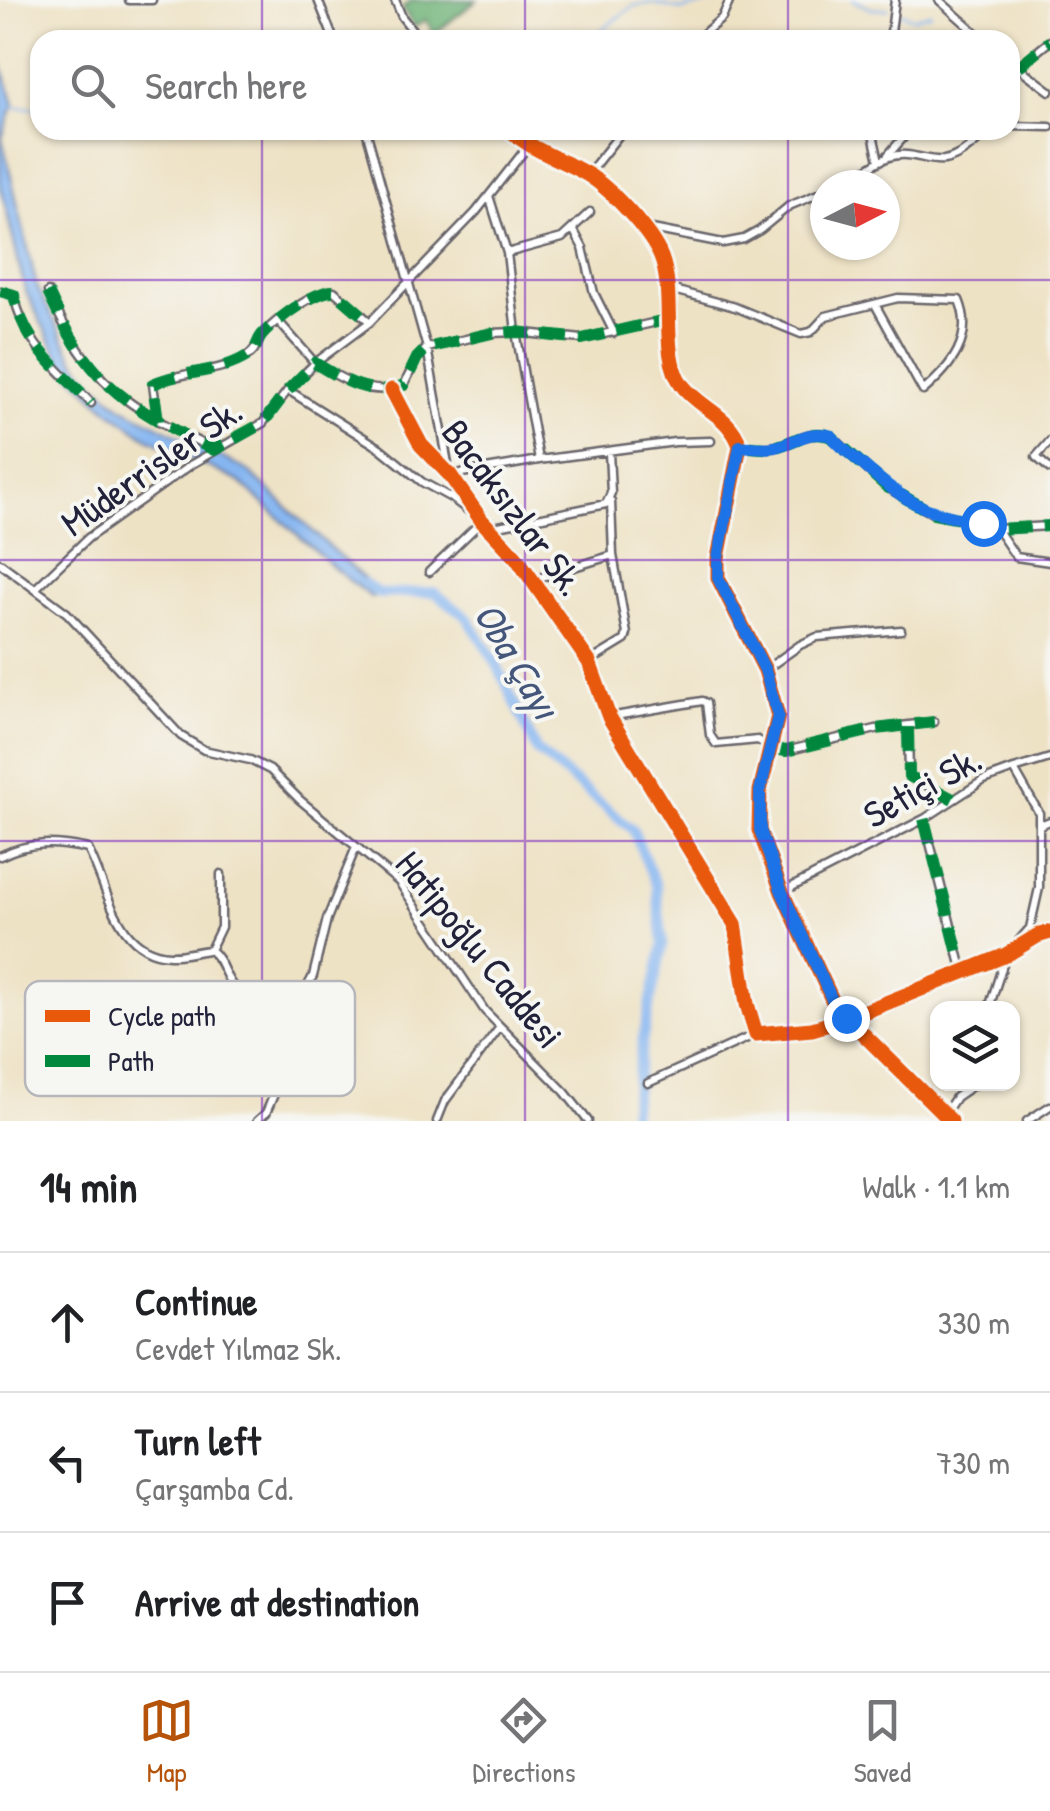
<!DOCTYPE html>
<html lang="en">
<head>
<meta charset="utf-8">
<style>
	body { margin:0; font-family:"Patrick Hand",sans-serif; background:#f6f6f6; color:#202124 }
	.controls { position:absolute; right:30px; bottom:30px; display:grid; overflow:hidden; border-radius:20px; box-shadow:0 2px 8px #0004 }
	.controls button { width:90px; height:90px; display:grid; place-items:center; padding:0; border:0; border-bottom:2px solid #e0e0e0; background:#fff; color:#202124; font:50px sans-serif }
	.compass { position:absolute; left:810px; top:170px; width:90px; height:90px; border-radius:50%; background:#fff; box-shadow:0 2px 8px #0004; rotate:84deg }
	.stop { position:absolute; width:30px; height:30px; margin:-22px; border:8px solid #1a73e8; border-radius:50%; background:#fff }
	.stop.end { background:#1a73e8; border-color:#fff; box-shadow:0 2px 10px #0008 }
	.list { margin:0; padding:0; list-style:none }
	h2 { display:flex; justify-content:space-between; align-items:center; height:130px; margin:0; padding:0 40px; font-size:42px }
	h2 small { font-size:32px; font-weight:400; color:#757577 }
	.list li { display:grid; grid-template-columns:65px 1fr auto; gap:30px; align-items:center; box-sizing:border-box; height:140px; padding:0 40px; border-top:2px solid #e0e0e0 }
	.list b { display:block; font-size:38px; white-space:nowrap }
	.list p { margin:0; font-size:32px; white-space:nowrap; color:#757577 }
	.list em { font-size:32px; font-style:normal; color:#757577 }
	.icon { flex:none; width:55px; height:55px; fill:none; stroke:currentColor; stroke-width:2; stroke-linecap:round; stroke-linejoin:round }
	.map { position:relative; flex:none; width:1050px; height:1121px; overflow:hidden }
	.search { position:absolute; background:#fff; box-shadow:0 2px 8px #0004; left:30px; right:30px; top:30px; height:110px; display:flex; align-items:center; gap:25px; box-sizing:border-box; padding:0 35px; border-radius:30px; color:#757577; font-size:38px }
	.sheet { height:550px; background:#fff }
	nav { display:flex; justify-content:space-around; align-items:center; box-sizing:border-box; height:140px; border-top:2px solid #e0e0e0; background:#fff; font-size:28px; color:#757577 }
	nav a { display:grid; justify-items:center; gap:5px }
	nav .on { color:#b45309 }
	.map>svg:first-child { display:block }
</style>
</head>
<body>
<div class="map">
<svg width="1050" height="1121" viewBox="0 0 1050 1121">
	<rect width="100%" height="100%" fill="#f6f6f2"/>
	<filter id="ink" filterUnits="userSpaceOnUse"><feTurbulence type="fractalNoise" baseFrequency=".01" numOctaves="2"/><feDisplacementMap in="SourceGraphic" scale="20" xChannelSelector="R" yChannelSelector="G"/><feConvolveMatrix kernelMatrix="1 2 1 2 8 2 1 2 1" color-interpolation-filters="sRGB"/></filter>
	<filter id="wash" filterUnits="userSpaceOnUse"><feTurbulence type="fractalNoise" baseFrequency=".0048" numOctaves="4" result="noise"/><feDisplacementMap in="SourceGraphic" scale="40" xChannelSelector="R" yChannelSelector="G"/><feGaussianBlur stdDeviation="2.25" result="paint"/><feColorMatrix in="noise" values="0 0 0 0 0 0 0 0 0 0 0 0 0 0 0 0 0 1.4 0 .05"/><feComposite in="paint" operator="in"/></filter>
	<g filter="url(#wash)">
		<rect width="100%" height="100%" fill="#eee2c5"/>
		<!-- forest -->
		<path fill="#6cb074" stroke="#476958" stroke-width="2.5" d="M412,0H477L434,34L426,20L414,27L402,8Z"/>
		<!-- water -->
		<path fill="#86b6f1" stroke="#546c96" stroke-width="2.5" d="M0,60L14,103L2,138L37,287L74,359L93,382L122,407L247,470L376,590L372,598L335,569L240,482L146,437L107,409L64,368L25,290L0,183Z"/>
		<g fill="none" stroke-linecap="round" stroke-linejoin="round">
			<!-- stream -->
			<path stroke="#86b6f1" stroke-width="2.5" d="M853,0L872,9H889
				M901,13L914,18L931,13
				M588,40L633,6L651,3L682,10L716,2
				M12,107L40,108
				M312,130L324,137L358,131"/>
			<!-- river -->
			<path stroke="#86b6f1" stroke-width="10" d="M364,584L380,594L434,592L467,617L496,663L537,751L633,830L656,885L663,944L643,1037L631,1121"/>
		</g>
	</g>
	<g filter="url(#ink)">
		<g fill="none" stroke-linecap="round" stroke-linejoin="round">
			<defs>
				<path id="minor" d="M129,0H152
					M318,0L334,40
					M395,0L402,17L420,40
					M939,0L984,40
					M696,40L722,18L730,0
					M890,40L895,0
					M1010,61L1050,91
					M1018,67L1050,41
					M1010,126L1050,127
					M366,130L427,348L450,475L539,460L675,442L711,441
					M510,130C532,150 557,158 583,172C607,184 651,232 661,257C676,295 659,354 682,385C700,409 730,415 740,446L718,558V578L765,670L778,716L760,791L759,830L782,892L835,1006L951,1121
					M872,130L879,161
					M888,155L910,130
					M588,174L623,130
					M841,185C860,177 871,163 889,157C912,150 924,162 944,160C962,157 977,140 991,130
					M489,196L507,253L516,332L539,460
					M642,227L723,243L744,239L760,230L789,206L825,191
					M573,229L583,248L594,293L614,333
					M507,253L562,238L590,212
					M670,289L735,307L801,334L811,332L826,316L898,298L959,300C975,338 951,367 923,391L876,306
					M0,291L14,295C25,346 56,366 91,403
					M48,292C90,385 124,405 213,449
					M279,322L315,363L370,322L476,212L528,146
					M288,390L380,448L422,482L453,499L482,521L429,572
					M392,390L421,445L450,475L482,521L516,557L589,662L609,717L735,924L747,1004L756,1034L812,1029L846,1019L1006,955L1037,936L1050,932
					M158,421L153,384C184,370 222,374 250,354C258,348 256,342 262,335C274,321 317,289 334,291L370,322
					M1050,441L1036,457L1050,469
					M740,446C751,447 763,449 774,447C797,442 809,428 832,437L887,487L934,514L983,523L997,529L1050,526
					M489,528L606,504L611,493L609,452
					M997,529L1016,557L1050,562
					M0,563L67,613L181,736L204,750L250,760L270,770L300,800L399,882L485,1011L565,1092L588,1121
					M532,580L613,555L611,501
					M36,588L88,538L192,464L263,423L288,390L315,363C343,380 372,398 404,385L417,358L427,348L492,333L516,332L582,339L670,319
					M589,662L625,640L627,634L613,555
					M765,670L800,645L817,637L901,630
					M609,717L702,701L706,703L710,735L716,744L758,740L770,748L786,751L876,729L934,722
					M908,727L909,776L953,799
					M1014,769L1050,758
					M924,819L963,973
					M1040,825L1050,821
					M0,856C31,841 55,842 88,849C108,887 116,953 170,955C182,956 197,951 210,950C222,959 223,973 232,985C249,1008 269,1017 296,1008
					M782,892L924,819L984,780L1014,769L1039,813V888L1030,928L1006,955L989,1008
					M210,950L221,927V874
					M311,983L320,1000L333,1010
					M648,1083L756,1034
					M944,1115L956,1097L975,1084
					M257,1121L266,1113L298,1038L301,1027L296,1008L313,976L327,919L356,847
					M437,1121L445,1101L500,1027
					M1027,1121L1050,1106"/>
			</defs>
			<!-- minor casing -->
			<use href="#minor" stroke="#69656b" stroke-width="11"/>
			<!-- minor -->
			<use href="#minor" stroke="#fff" stroke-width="6"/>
			<!-- quiet -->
			<path stroke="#00873e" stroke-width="12" stroke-dasharray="25 12" stroke-linecap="butt" d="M1018,67L1050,41
				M0,291L14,295C25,346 56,366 91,403
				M48,292C90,385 125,405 214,450L263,423L288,390L315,363C343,380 372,398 404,385L417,358L427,348L492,333L516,332L582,339L670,319
				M158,421L153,384C184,370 222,374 250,354C258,348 256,342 262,335C274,321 317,289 334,291L370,322
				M740,446C751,447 763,449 774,447C797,442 809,428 832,437L887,487L934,514L983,523L997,529L1050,526
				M908,727L909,776L953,799
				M770,748L786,751L876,729L934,722
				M924,819L963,973"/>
			<defs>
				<path id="cycleway" d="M510,130C532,150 557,158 583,172C607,184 651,232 661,257C676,295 659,354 682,385C700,409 730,415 740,446L718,558V578L765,670L778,716L760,791L759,830L782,892L835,1006L951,1121
					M392,390L421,445L450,475L482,521L516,557L589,662L609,717L735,924L747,1004L756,1034L812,1029L846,1019L1006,955L1037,936L1050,932"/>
			</defs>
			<!-- cycleway casing -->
			<use href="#cycleway" stroke="#f6f6f2" stroke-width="21"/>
			<!-- cycleway -->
			<use href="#cycleway" stroke="#e8590c" stroke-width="15"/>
		</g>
	</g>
	<g fill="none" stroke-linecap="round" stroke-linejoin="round" filter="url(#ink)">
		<!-- route -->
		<path stroke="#1a73e8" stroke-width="12" d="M846,1018L835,1006L782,892L760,830V791L778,716L765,670L718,578V558L740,446C751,447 763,449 775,447C796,442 809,429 832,436C840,448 852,455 862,464C906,503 924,513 983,523"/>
	</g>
	<!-- grid -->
	<path fill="none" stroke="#7b2cbf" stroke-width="2.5" stroke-opacity="0.55" d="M262,0V40M525,0V40M788,0V40M262,130V1121M525,130V1121M788,130V1121M0,280H1050M0,560H1050M0,841H1050"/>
	<g text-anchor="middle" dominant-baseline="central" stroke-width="8" stroke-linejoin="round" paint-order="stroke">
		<!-- street labels -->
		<g font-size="38" fill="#22223b" stroke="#f6f6f2">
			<text transform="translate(151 466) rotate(-35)">Müderrisler Sk.</text>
			<text transform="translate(514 507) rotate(53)">Bacaksızlar Sk.</text>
			<text transform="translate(922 786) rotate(-29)">Setiçi Sk.</text>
			<text transform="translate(480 949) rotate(51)">Hatipoğlu Caddesi</text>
		</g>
		<!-- water labels -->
		<g font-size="40" font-style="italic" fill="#45567b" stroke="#f6f6f2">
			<text transform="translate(518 660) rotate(59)">Oba Çayı</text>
		</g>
	</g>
	<!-- legend -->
	<rect x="25" y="981" width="330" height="115" rx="15" fill="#f6f6f2" stroke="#b6b6bb" stroke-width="2.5"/>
	<rect x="45" y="1010" width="45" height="12" fill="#e8590c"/>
	<rect x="45" y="1055" width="45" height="12" fill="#00873e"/>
	<g font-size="28" fill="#22223b">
		<text x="108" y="1026">Cycle path</text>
		<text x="108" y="1071">Path</text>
	</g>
</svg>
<div class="controls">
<button><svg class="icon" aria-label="layers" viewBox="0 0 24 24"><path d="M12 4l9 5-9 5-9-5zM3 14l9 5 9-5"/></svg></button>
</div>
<svg class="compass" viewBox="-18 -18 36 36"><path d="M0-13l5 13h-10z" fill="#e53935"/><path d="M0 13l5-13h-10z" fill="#757577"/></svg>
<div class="stop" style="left:983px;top:523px"></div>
<div class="stop end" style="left:846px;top:1018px"></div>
<div class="search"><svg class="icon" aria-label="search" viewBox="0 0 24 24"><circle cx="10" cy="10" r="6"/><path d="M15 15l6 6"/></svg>Search here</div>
</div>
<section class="sheet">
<h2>14 min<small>Walk · 1.1 km</small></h2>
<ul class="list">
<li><svg class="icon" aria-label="ahead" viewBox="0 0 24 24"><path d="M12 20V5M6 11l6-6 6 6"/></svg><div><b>Continue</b><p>Cevdet Yılmaz Sk.</p></div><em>330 m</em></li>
<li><svg class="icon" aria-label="left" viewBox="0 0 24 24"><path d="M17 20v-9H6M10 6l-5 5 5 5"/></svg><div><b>Turn left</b><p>Çarşamba Cd.</p></div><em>730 m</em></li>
<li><svg class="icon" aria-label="arrive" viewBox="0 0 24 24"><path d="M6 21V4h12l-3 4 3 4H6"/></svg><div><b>Arrive at destination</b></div></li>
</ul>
</section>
<nav>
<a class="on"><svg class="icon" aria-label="map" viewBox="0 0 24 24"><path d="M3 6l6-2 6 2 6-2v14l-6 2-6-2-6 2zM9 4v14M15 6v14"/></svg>Map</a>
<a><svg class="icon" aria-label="directions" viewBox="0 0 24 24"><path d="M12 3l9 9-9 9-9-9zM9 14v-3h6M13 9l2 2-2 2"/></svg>Directions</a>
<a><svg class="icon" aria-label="saved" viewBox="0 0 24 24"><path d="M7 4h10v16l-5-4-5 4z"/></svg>Saved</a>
</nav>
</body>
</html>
